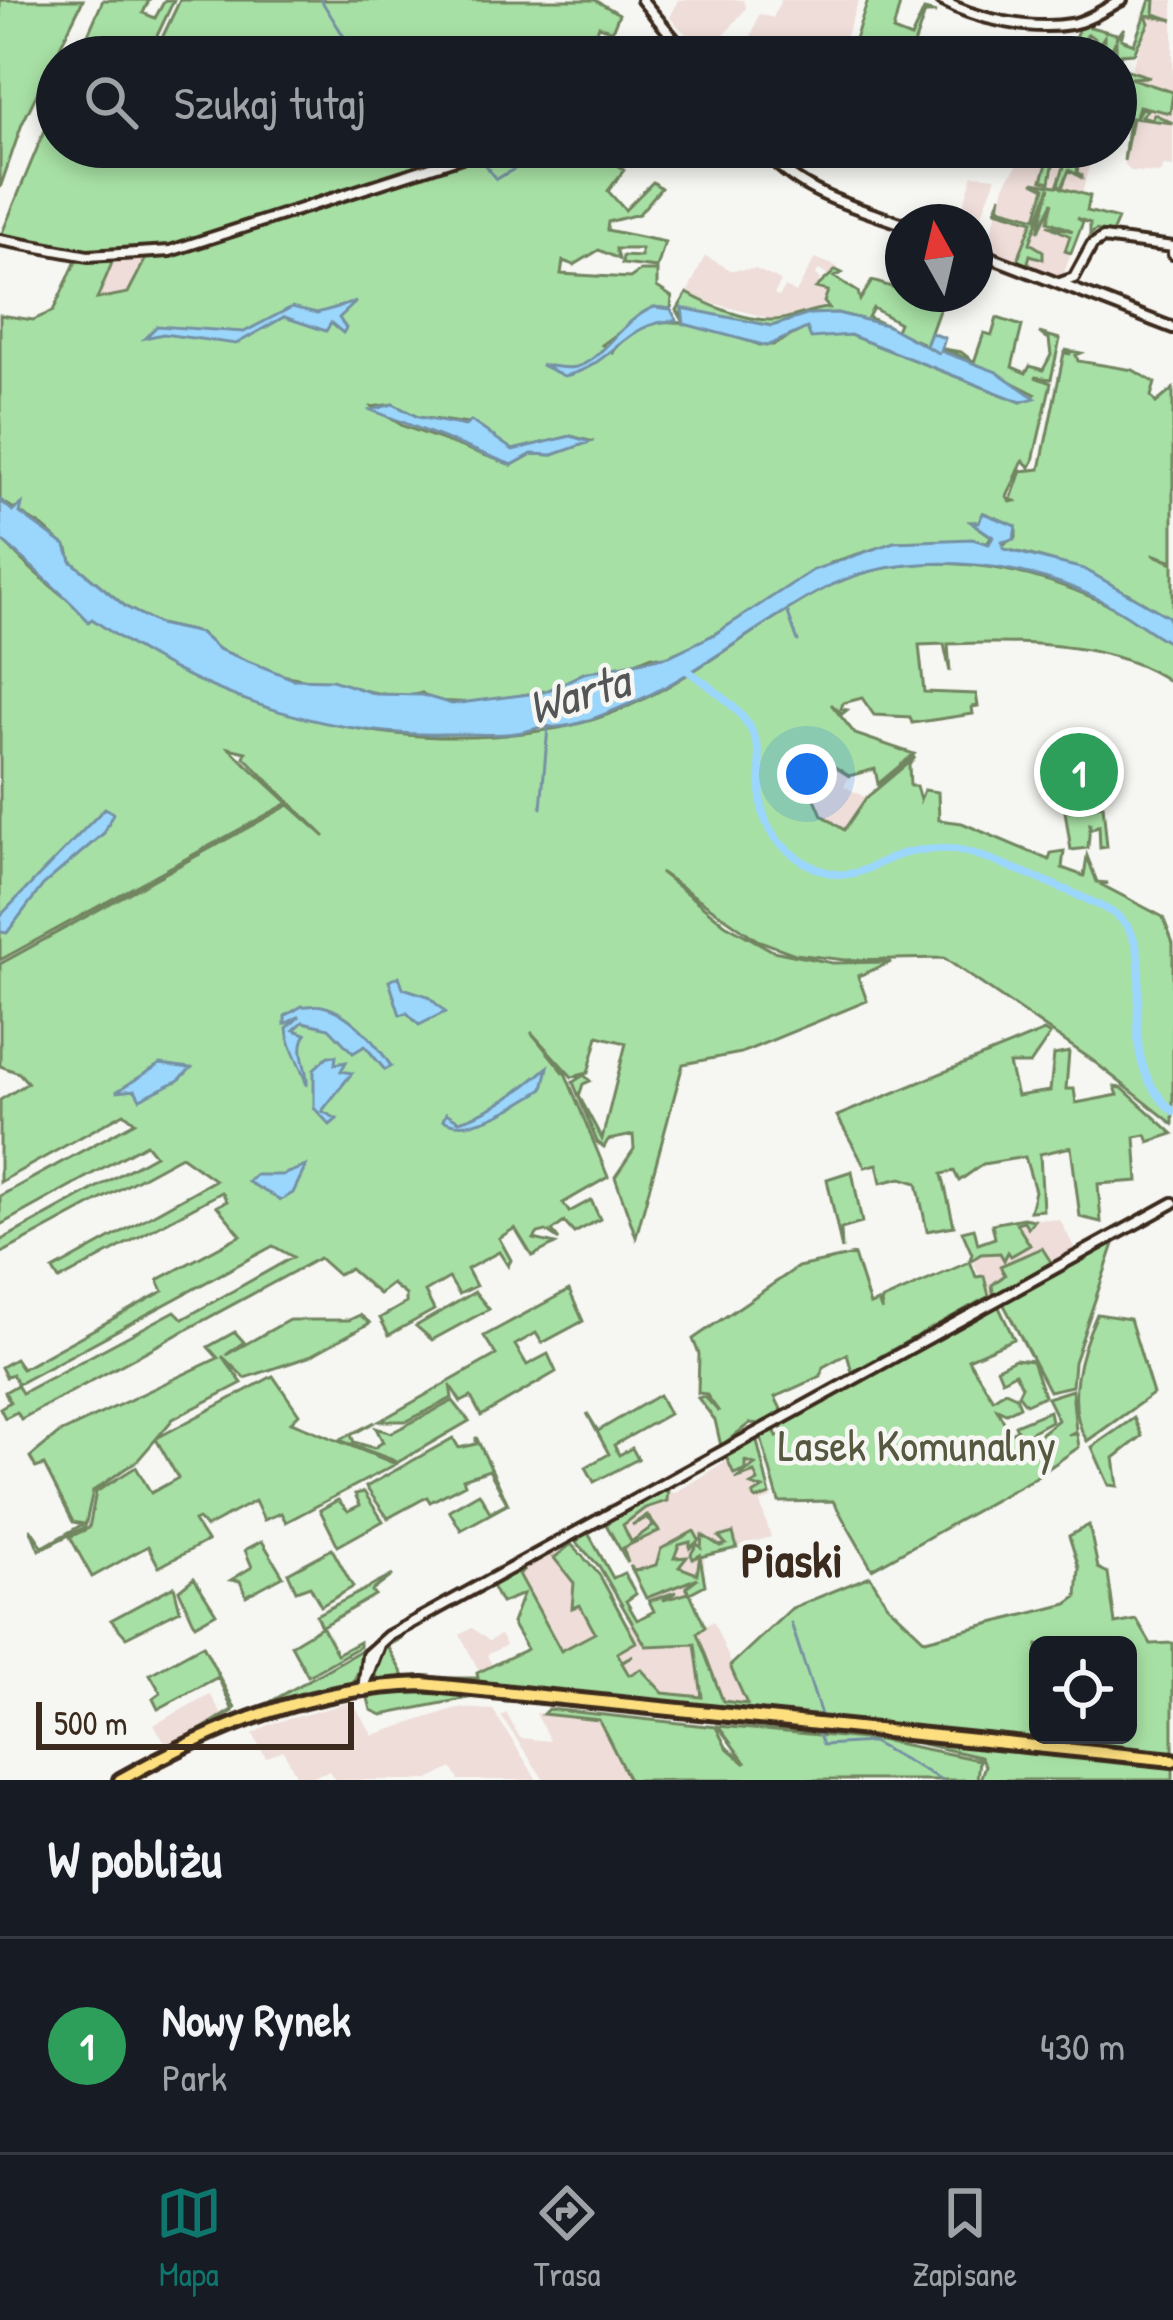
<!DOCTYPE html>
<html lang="pl">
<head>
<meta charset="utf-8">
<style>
	body { margin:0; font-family:"Patrick Hand",sans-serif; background:#242831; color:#f1f3f6 }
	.controls { position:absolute; right:36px; bottom:36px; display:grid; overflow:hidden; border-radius:18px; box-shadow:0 6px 18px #0003 }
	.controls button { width:108px; height:108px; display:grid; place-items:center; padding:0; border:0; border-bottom:3px solid #363941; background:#171b24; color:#f1f3f6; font:60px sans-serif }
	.compass { position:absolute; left:885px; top:204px; width:108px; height:108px; border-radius:50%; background:#171b24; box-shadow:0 6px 18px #0003; rotate:352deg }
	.scale { position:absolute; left:36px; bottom:30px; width:318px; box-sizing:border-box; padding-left:12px; border:6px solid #3b2a1e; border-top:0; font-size:33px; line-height:42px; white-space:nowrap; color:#3b2a1e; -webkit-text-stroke:9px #f6f6f2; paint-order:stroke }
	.you { position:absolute; left:807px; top:774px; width:42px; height:42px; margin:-30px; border:9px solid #fff; border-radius:50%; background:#1a73e8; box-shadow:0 0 0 18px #1a73e833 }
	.badge { display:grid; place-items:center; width:78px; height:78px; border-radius:50%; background:#0f766e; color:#fff; font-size:39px; font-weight:700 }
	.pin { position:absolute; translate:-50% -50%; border:6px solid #fff; box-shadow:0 3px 12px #0006 }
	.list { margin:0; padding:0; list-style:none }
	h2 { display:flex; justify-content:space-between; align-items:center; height:156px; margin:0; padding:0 48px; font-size:51px }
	h2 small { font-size:39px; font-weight:400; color:#9ea1a6 }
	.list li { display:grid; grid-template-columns:78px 1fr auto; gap:36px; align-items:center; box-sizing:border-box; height:216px; padding:0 48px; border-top:3px solid #363941 }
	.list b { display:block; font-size:45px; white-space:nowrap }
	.list p { margin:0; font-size:39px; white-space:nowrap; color:#9ea1a6 }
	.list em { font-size:39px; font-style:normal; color:#9ea1a6 }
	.icon { flex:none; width:66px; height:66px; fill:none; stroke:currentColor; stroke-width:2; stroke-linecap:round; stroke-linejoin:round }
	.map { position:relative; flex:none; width:1173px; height:1780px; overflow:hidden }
	.search { position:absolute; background:#171b24; box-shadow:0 6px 18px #0003; left:36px; right:36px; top:36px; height:132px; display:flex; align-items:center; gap:30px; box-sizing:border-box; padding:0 42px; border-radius:66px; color:#9ea1a6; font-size:45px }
	.sheet { height:372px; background:#171b24 }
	nav { display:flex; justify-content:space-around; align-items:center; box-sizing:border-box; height:168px; border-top:3px solid #363941; background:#171b24; font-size:33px; color:#9ea1a6 }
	nav a { display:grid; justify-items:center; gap:6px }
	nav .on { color:#0f766e }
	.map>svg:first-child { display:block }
</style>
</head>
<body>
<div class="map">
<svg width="1173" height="1780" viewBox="0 0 1173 1780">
	<rect width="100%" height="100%" fill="#f6f6f2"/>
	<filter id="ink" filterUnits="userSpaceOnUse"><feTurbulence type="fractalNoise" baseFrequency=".00833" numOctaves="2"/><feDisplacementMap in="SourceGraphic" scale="24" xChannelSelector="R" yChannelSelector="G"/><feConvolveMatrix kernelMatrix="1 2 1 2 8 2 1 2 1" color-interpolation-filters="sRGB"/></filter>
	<g filter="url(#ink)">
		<!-- built -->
		<path fill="#eeddd8" d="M678,0H743L746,8L714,48L690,38L670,18Z
			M781,0H859L838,57H744L759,14L773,18Z
			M1150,0H1173V167L1164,166L1159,173L1130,171L1124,163L1129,117L1116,111L1142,41L1141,13L1149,14Z
			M1030,147H1094L1082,194L1087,211L1062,278L986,248L1007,180Z
			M973,175L996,177L975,232V222H958Z
			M705,256L731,270L755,269L775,278L781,282L774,294L779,297L785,287L796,293L815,258L838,267L832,278L819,270L815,275L820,279L817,288L829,291L831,304L779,321L698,299L687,293Z
			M145,259L128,294L96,301L115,261Z
			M835,767L849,776L844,786L866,798L844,830L822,815L807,782Z
			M1023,1218L1060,1220L1075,1249L987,1297L962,1231L975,1228L978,1243L989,1242L995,1238L992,1224Z
			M756,1442L771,1499L760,1503L771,1537L704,1557L705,1585L690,1593L705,1626L713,1621L749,1705L633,1692L603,1637L654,1611L606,1525L668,1491L675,1493Z
			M557,1552L600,1631L561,1652L519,1573Z
			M472,1628L489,1641L500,1635L506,1645L487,1655L493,1667L481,1674L460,1635Z
			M210,1694L223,1717L167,1745L154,1725Z
			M352,1702L373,1735L457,1708L493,1710L537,1780H459L452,1768L429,1780H335L329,1771L299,1780L283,1750L266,1758L253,1734L270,1724Z
			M506,1713L520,1738L550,1741L536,1713L599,1720L629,1780H544L501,1716Z"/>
		<!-- green -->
		<path fill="#a7e0a4" stroke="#718561" stroke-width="3" fill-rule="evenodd" d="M0,0H83L22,124L0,188Z
			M103,0H149L143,13L155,18L165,0H174L147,57H138L142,48L129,43L122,57H78Z
			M180,0H595L619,14L612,31L599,26L585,57H153Z
			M868,0H901L893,31L911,38L924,10L936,13H925L914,45L923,49L920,57H849Z
			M1150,0H1155L1154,14L1173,20L1146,15L1149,23L1134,53L1121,54L1116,74V40L1112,49L1104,46V37L1100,43L1088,34L1074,54H1084L1087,45L1111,57H1068L1079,27L1092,21L1090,27L1117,34L1116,39L1124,28L1121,39L1134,44Z
			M1121,68L1150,77L1130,78L1173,92L1170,113L1139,106L1136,117L1141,108L1147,110L1141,116L1152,119L1154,114L1173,123L1132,118L1124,161L1129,117L1116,111Z
			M57,100V147H80L78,153L90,158L95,147L108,152L111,147H479L166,249L88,253L0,238Z
			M500,147H606L602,154L624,170L608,191L625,210L653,182L661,188L639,214L608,222L607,230L665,242L657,268L622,264L623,256L641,257V249H616L619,259L599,250L574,265L563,261L561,274L630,278L640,271H657V287L672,297L671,309L654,307L602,345L613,353C639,296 716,332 760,345H773L808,327L817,334L850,335L1021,402L1035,394L956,354L921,348L922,343L888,328L896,330L899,323L873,308L868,317L886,325L837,313L810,314L772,326L682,309V319L677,310L687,293C710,306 746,321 773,320C790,320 809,309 829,308L824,302L828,291L816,288L836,270L842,273L834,277L858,292L860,300L872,281L942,302L926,346L961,352L974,362L984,333L992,335L997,318L1022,326L1012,367L1026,373L1030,366L1043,370L1051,355L1049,339L1039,333L1060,339L1051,379L1035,377L1051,383L1033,461L1030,467L1023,461L1007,497L1010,502L1015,501L1011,499L1021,471L1040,469L1064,353L1071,354L1065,350L1081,353L1076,355L1078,361L1133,370L1155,383L1151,396L1156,403L1173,389V561L1152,554L1173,563V621C1118,584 1070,562 1004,549L1002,545L1016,537V526L984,513L979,522H971L991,536L988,543L896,542L833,562L701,642L664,658L652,656L626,667L584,673L557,689L477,703L433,701L422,693L404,698L276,674L218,649L200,633L159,624L126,607L71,561L68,549L43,527L0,500V315L33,320L53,311L77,259L65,254L114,258L97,299L128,293L147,256ZM393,404L418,417L468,424L513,450L571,436L590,441L553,455L532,454L512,465L403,426L372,407Z
			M1052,148L1061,158L1064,152L1079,156L1077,173L1082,175V178L1069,170L1062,188L1090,196L1087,211L1118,219L1112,233L1096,230L1090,235V223L1077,218L1083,222L1071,253L1065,251L1070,236L1047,225L1073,231L1048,221L1053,202L1038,232L1050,187L1030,243L1043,251V259L1030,255L1028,262L1035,268L1017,261L1033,221L996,210L1001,195L999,208L1036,218L1045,188L1033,182L1062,187L1058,184L1065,164L1060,160H1054L1050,182L1042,180Z
			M0,532C5,554 88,616 110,630C247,715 394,757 559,728C658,711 734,637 820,591C929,531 1087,577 1173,645V684C1115,641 1019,641 948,644L950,672L944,644L919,645L924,692L976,694L978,706L972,707L973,714L912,723L910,717L874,715L862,698L843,703L841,709L847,710L842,714L831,704L855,734L914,754L878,784L875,769L849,776L835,767L827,781L817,776L808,782L822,815L844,830L866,798L915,757L909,765L910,786H916L920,800L924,790L938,792L939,820L962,823L1049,860L1051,853L1064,851L1062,868L1084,876L1087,856L1097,882L1108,883L1102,885L1163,917L1173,943V1124L1092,1060L944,958L845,960L795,954L757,940L660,872L725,924L773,951L832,963L891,962L858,976L867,1001L741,1053L683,1064L636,1237L615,1177L634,1149L633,1135L608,1140L604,1147L597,1142L573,1082L584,1075L590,1081L583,1084L579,1096L602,1139L626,1043L598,1036L588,1073L572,1077L531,1032L566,1075L608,1177L563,1203L569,1212L591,1200L600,1219L574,1233L564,1222L552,1231L559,1240L546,1231L538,1233L534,1239L555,1244L532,1256L515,1228L499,1238L511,1260L508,1266L499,1252L467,1269L476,1286L459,1294L449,1278L425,1292L434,1310L389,1335L380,1318L406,1303V1295L392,1284L379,1294L350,1269L337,1274L319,1258L21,1419L17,1412L5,1418L0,1408L10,1402L5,1392L17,1385L22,1393L175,1311L183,1319L293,1257L273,1246L18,1384L12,1374L6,1377L1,1367L15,1359L22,1369L163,1291L158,1280L241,1235L217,1206L227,1201L222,1192L59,1280L53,1270L215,1180L181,1156L0,1254V1241L155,1155L146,1144L0,1225V1196L135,1122L124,1113L0,1182V1100L28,1083L19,1073L0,1066V964L289,805L325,837L244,757L246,752L229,748L288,803L0,960Z
			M1095,745L1099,796L1063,802L1057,747Z
			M1103,805L1107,847L1100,848L1099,825L1090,830V822L1088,848L1071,850L1065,811Z
			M1044,1031L1050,1035L1030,1064H1009L1017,1096L1050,1091L1054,1055L1069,1052L1066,1089H1074L1076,1103L1118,1095L1115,1087L1122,1088L1173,1134L1149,1142L1146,1135L1135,1137L1138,1181L1098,1184L1101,1222L1080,1217L1071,1147L1040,1154L1043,1210L1030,1211L1035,1191L1025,1157L983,1164L959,1181L954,1171L942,1174L954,1226L927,1231L917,1183L901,1178L881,1183L877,1164L865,1167L837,1116Z
			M852,1171L862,1223L841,1229L842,1250L827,1179Z
			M1023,1218L1034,1220L1028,1228L1024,1221L1016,1223L1030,1245L1011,1256L1008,1252L1004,1260L1000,1253L981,1254L970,1261L976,1277L984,1276L989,1296L852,1372L847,1354L823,1367L821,1376L775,1397L783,1413L761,1424L750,1423L721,1446L715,1420L698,1398L704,1396L719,1412L706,1394L698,1393L699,1354L693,1339L798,1267L854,1255L870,1305L878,1302L882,1311L881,1301L969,1262L972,1254L962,1231L974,1228L978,1244L995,1238L992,1224Z
			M1108,1242L1114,1244L1074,1362L1072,1386L1049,1391L1002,1301Z
			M1042,1248L1051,1262L1024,1279L1061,1262L994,1298L992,1285L1005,1275L1000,1266Z
			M569,1290L583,1321L542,1343L536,1333L515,1345L527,1365L548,1354L556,1372L481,1416L471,1397L461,1402L450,1385L452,1398L407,1421H380L496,1355L484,1336Z
			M475,1292L489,1309L432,1340L416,1326Z
			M997,1303L1014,1339L968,1359L993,1399L1005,1391L1016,1396L1020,1406L1006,1413L997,1409L1010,1433L1017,1430L1015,1425L1049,1411L1051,1421L1027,1434L1031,1441L1058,1420L1047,1398L1072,1390L1076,1431L1068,1435L1077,1434L1079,1447L1036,1477L872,1569L833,1501L779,1502L761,1438L765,1431L774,1428L777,1437L784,1433L779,1423Z
			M1097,1314L1130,1319L1153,1394L1087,1441C1064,1404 1080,1351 1097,1314Z
			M360,1315L370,1323L308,1357L245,1378L222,1356L242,1383L173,1419L157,1438L273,1376L299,1414L291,1422L396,1464L286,1522L281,1513L264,1520L255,1501L206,1527L198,1519L194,1521L207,1541L159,1567L148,1546L92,1577L70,1537L89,1528L96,1492L136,1467L151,1493L178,1478L156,1439L138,1460L93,1491L85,1527L39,1550L30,1528L43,1547L83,1524L73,1522L44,1465L36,1468L30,1457L58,1434L218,1358L208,1347L235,1332L244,1342L226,1355L289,1320H349Z
			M1015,1359L1032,1361L1044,1396L1026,1404L1018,1394L1022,1386L1015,1373L1002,1380L997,1368Z
			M659,1395L669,1414L614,1445L619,1455L632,1448L638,1459L594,1482L586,1467L609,1454L587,1413L598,1431Z
			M453,1401L469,1421L398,1462L339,1440L375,1422L351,1435L354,1442L374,1448L383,1442L376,1428L391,1433Z
			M1134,1418L1142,1436L1114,1458L1118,1486L1109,1485L1092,1447Z
			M476,1437L508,1504L461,1530L449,1510L479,1493L490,1512L507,1503L489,1470L463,1479L465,1484L430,1502L427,1497L388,1518L366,1487L453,1438L459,1448L476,1444Z
			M756,1437L770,1495L756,1500L753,1495L763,1489L751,1485L758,1481L754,1472L735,1479L755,1464L745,1461V1469L734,1474L725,1454Z
			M668,1487L667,1501L645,1508L623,1525L631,1542L653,1526L647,1518L632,1525L647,1515L659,1531L623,1548L628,1563L604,1521Z
			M364,1492L383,1521L338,1546L320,1510L338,1500L348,1511L360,1505L355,1494Z
			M1089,1525L1098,1568L1108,1573L1115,1624L1137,1620L1151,1644L1173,1643V1756L504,1686L384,1682L372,1674L381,1646L399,1633L401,1638L387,1646L405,1678H478L477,1673L527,1649L512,1623L523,1594L501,1603L491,1584L515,1569L523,1571L519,1574L561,1651L595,1633L580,1605L572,1608L574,1583L554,1558L571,1544L599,1574L636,1642L617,1653L622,1661L633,1655L622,1663L629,1675L641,1669L663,1693L702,1697L695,1644L646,1646L599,1566L576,1542L587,1531L613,1578L624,1573L636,1594L626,1601L637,1620L654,1611L649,1601L676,1592L663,1600L689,1593L686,1587L698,1578L646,1598L630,1566L635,1571L656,1565L661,1549L694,1531L699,1540L690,1548V1542L679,1545L674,1558L687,1557L679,1567L697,1574L700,1555L693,1559L691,1554L697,1544L701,1548L702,1535L720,1546L726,1544L719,1537L733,1533L737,1548L700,1557L705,1585L690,1593L705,1627L697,1633L723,1701L747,1704L730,1666L792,1608L870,1576L887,1604L925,1640L1067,1604L1077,1597L1079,1568L1069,1536ZM1038,1645H1128V1735H1038Z
			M262,1541L283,1576L246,1596L240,1581L231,1580L252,1567L245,1550Z
			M332,1549L353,1587L321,1606L310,1586L296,1591L288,1573Z
			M393,1575L372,1591L375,1595L322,1626L337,1654L359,1642V1647L308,1676L291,1645L321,1627L316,1615Z
			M194,1578L216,1613L195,1625L179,1590Z
			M174,1586L180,1610L126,1637L111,1620Z
			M372,1644L351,1686L264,1708L144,1763L263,1706Z
			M203,1645L235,1708L200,1730L233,1711L218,1677L158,1709L153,1699L161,1693L150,1674Z
			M383,1693H473L1173,1765V1780H980L985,1765L980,1757L914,1742L473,1697L382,1715L371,1710L368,1698Z
			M548,1709L716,1727L726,1747L746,1764L718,1726L886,1741L979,1760L977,1780H629L599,1720L543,1714Z"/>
		<!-- water -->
		<path fill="#9bd6fc" stroke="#7591a3" stroke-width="3" d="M356,302L339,318L346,328L343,333L331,323L326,331L284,317L236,344L163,334L145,338L157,326L244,332L292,307L317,313Z
			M654,307L671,309L677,321C626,319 612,367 564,376L541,365C551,365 562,370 576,367C603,360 621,320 654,307Z
			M682,308L772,326L810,314L837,313L886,325L940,354L926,346L931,333L945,338L941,351L997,372L1035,398L1021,402L850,335L811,338L807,328L767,346L684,324Z
			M393,404L418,417L465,426L471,421L513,450L571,436L590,442L553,455L532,454L512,465L371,410Z
			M0,500L13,511L22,504L20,513L66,546L71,561L126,607L159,624L200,633L218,649L293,679L332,680L376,694L422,695L452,704L544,692L584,673L669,656L715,634L813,570L894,542L972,539L989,544L993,537L971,522H979L983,513L1016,526L1014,539L1002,542L1004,549L1084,569L1169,617L1173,645C1140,627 1130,614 1094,597C1016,559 899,548 820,591C753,627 694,677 630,704C606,713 569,732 544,726C508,739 488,733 445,734C318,737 192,691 92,619L88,622C85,613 15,552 1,540Z
			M105,808L113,813L104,833L43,885L7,933L0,932V916Z
			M399,976L403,988L428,996L445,1012L419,1025L407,1013L400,1015L389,981Z
			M302,1006C309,1007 315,1004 322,1006C350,1012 376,1043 391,1066L385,1070L365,1046L353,1053L329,1028L303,1022L294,1030L306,1034C295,1051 309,1069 307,1086C302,1066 288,1048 287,1028L300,1016L285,1024V1016Z
			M328,1056H336L335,1064L346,1062L341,1071L352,1073L322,1111L337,1119L330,1125L314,1108V1069Z
			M160,1064L191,1068L179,1080L140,1099L135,1090L116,1092Z
			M548,1067L543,1089C518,1105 471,1136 443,1120L446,1113L459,1121C492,1112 522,1089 548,1067Z
			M306,1166L293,1193L281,1200L248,1182L255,1175H282Z"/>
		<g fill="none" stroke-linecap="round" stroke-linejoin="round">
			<!-- stream -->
			<path stroke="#7591a3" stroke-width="3" d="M321,0L357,57
				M477,155L496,179L555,147
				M788,613L798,641
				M541,808L548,727
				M791,1623L821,1715
				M819,1735L823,1745L872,1742L942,1780"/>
			<!-- river -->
			<path stroke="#9bd6fc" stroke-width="8" d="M688,671C709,685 735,704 749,726C778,773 733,819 804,862C859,895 876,852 924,850C935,849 950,848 960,850C984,855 1104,903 1120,918C1168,964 1102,1049 1173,1111"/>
			<defs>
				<path id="secondary" d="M642,0L689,57
					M941,0C975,19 1031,31 1071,24C1089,21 1106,8 1122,0
					M761,147C798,193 849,205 903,224
					M0,240L88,256L170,251L493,147
					M975,251L1173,328
					M1060,283L1074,278L1092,245L1103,238L1173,247V254
					M363,1687L379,1645
					M363,1691L367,1655L388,1636L1173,1203"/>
				<path id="primary" d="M120,1780C216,1726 310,1687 423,1684L1173,1760"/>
			</defs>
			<!-- secondary casing -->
			<use href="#secondary" stroke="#3b2a1e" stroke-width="16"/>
			<!-- primary casing -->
			<use href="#primary" stroke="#3b2a1e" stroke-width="20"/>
			<!-- secondary -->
			<use href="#secondary" stroke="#f6f6f2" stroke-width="8"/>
			<!-- primary -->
			<use href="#primary" stroke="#fddf80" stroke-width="10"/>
		</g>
	</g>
	<g text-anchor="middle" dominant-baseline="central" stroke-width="9" stroke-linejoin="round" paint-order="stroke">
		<!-- park labels -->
		<g font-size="45" fill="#565840" stroke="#f6f6f2">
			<text x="917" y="1444">Lasek Komunalny</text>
		</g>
		<!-- water labels -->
		<g font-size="48" font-style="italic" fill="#535556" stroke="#f6f6f2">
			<text transform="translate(578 693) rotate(-17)">Warta</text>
		</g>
		<!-- neighbourhood labels -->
		<g font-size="48" font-weight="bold" fill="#3b2a1e" stroke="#f6f6f2">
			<text x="792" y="1559">Piaski</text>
		</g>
	</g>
</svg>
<div class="controls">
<button><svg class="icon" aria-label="locate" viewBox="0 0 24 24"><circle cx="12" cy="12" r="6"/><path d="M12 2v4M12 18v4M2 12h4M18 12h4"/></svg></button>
</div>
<svg class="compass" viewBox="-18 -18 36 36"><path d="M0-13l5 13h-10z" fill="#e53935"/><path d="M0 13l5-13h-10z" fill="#9ea1a6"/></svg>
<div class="scale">500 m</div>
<div class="you"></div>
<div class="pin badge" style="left:1079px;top:772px;background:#2e9e5b">1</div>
<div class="search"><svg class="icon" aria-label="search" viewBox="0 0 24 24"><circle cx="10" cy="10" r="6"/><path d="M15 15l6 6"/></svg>Szukaj tutaj</div>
</div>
<section class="sheet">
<h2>W pobliżu<small></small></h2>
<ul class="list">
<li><span class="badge" style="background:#2e9e5b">1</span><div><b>Nowy Rynek</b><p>Park</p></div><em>430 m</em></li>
</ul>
</section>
<nav>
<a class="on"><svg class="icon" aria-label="map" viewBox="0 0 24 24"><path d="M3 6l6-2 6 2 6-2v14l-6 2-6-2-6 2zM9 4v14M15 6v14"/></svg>Mapa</a>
<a><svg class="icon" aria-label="directions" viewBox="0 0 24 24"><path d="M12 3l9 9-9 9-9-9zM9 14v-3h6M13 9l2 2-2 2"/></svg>Trasa</a>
<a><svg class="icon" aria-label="saved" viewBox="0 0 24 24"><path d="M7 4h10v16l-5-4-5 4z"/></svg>Zapisane</a>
</nav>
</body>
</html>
